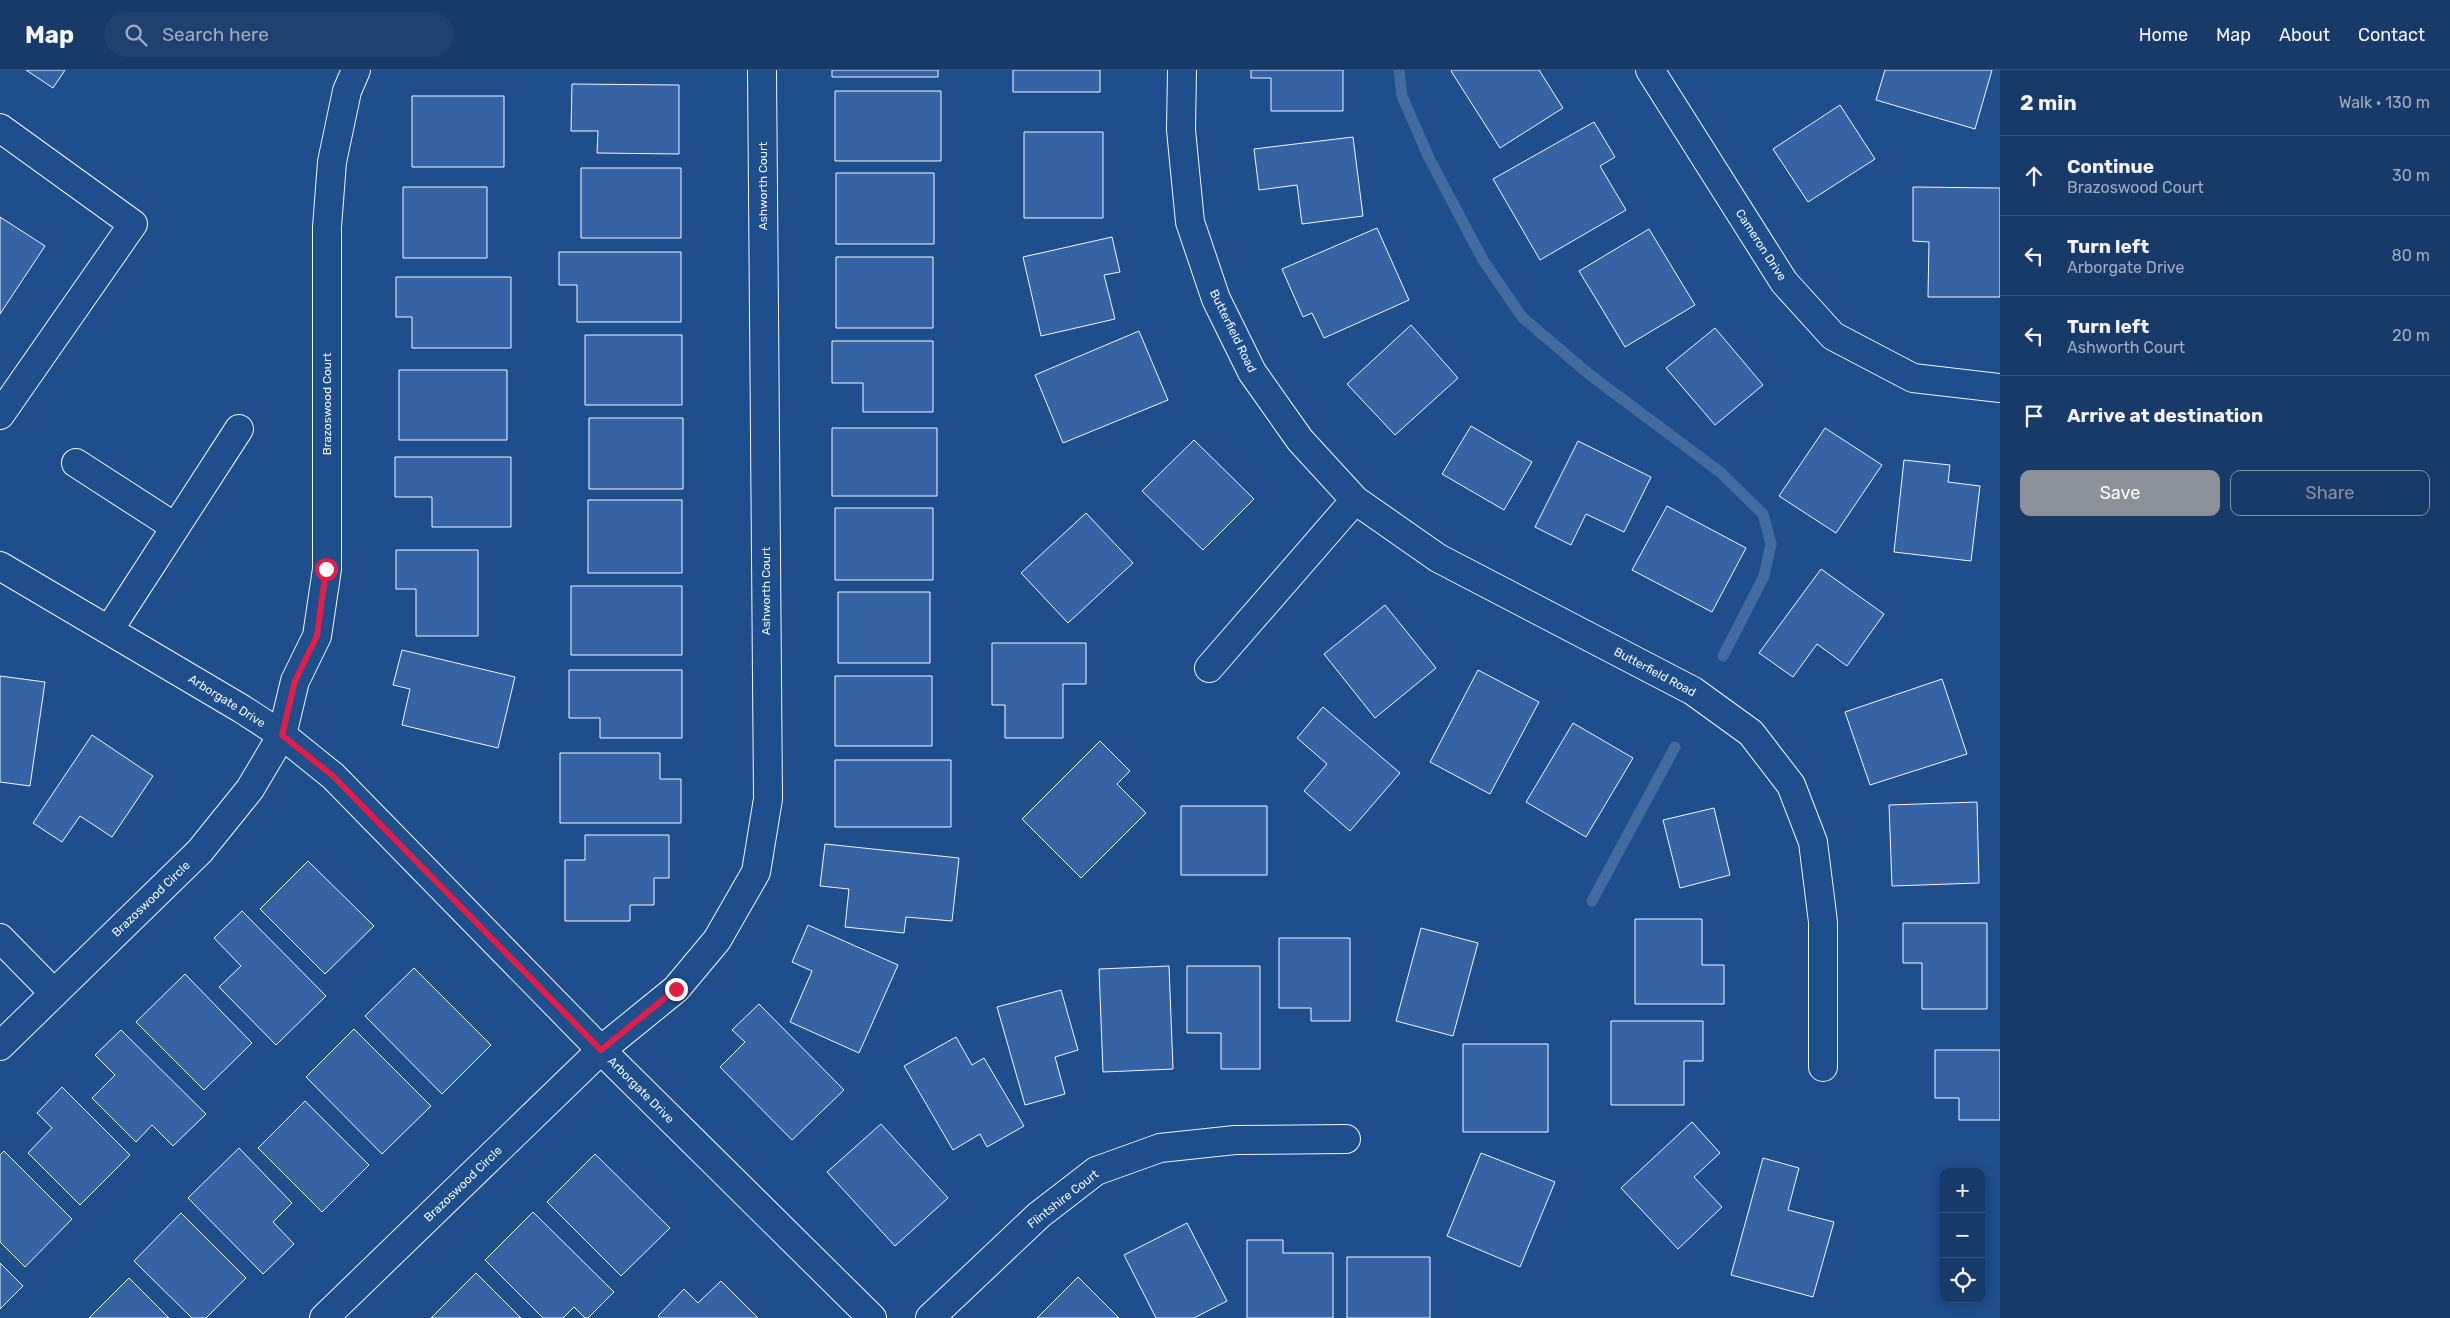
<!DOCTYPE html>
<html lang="en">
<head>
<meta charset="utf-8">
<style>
	body { margin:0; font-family:Rubik,sans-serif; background:#20416f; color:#f1f3f6 }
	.controls { position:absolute; right:15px; bottom:15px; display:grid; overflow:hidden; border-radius:10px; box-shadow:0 2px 12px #0003 }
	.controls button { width:45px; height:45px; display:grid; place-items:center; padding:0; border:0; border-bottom:1px solid #36547d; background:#173a69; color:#f1f3f6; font:25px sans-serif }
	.stop { position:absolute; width:15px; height:15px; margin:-11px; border:4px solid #e11d48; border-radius:50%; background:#fff }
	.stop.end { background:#e11d48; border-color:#fff; box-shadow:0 1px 5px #0008 }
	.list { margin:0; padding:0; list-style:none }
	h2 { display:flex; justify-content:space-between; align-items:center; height:65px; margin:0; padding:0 20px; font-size:21px }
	h2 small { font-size:16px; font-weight:400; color:#9eadc0 }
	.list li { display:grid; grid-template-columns:32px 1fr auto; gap:15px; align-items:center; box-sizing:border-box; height:80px; padding:0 20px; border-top:1px solid #36547d }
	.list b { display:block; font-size:19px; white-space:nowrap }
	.list p { margin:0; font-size:16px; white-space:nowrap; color:#9eadc0 }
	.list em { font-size:16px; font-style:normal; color:#9eadc0 }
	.actions { display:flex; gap:10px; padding:15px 20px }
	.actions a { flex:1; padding:11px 0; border:1px solid #8c9099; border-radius:10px; text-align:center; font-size:18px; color:#8c9099 }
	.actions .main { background:#8c9099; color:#fff }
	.icon { flex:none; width:28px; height:28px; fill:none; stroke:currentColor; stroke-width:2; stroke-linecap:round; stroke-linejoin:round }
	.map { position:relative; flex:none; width:2000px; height:1248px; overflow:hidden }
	header { display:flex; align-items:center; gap:30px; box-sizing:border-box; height:70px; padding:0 25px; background:#173a69; border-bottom:1px solid #36547d }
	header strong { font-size:24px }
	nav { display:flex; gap:28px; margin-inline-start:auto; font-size:18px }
	.search { width:350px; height:45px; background:#20416f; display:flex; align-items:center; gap:12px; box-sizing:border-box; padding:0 18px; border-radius:28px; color:#9eadc0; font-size:19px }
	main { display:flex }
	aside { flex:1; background:#173a69 }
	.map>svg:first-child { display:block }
</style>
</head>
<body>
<header>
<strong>Map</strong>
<div class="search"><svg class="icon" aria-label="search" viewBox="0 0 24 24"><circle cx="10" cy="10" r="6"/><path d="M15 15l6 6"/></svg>Search here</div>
<nav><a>Home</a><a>Map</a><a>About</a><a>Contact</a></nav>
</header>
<main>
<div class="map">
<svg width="2000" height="1248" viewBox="0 0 2000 1248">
	<rect width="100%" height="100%" fill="#1f4e8c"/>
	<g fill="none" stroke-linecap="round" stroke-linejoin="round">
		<!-- stream -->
		<path stroke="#446ba0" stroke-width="11" d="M1399,0L1402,26L1429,88L1483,190L1522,247L1590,305L1720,402L1763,444L1771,474L1764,506L1723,586
			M1592,831L1675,677"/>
	</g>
	<!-- building -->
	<path fill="#3563a3" stroke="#f2f6ff" d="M26,0H65L53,18Z
		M832,0H938V7H832Z
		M1013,0H1100V22H1013Z
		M1251,0H1343V41H1271V8H1251Z
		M1452,0H1539L1563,38L1500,78L1451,1Z
		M1885,0H1992L1975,59L1876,30Z
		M572,14L679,15V84L597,83L598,61H571Z
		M835,21H941V91H835Z
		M412,26H504V97H412Z
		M1840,35L1875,89L1808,132L1773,79Z
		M1594,52L1615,87L1600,96L1626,140L1540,190L1493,109Z
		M1024,62H1103V148H1024Z
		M1353,67L1363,146L1302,154L1297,115L1259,120L1254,79Z
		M581,98H681V168H581Z
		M836,103H934V174H836Z
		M403,117H487V188H403Z
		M1913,117L2000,118V227H1928L1929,172L1913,171Z
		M0,147L45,176L0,244Z
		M1377,158L1409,230L1324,268L1312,243L1303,247L1282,199Z
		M1649,159L1695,235L1625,277L1579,201Z
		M1112,167L1120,202L1104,205L1115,249L1041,266L1023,187Z
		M559,182H681V252H577V215H559Z
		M836,187H933V258H836Z
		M396,207H511V278H412V247H396Z
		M1411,255L1458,308L1395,365L1347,314Z
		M1715,258L1763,315L1715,355L1666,298Z
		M1139,261L1168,330L1063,373L1035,305Z
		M585,265H682V335H585Z
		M832,271H933V342H863V313H832Z
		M399,300H507V370H399Z
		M589,348H683V419H589Z
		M1471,356L1532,392L1504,440L1442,404Z
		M832,358H937V426H832Z
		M1825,358L1882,395L1836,463L1779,426Z
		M1194,370L1254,429L1203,480L1142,421Z
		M1578,371L1651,407L1624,462L1586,444L1571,475L1535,457Z
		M395,387H511V457H432V427H395Z
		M1904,390L1950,395L1948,412L1980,416L1971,491L1894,482Z
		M588,430H682V503H588Z
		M1667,436L1746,478L1712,542L1632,500Z
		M835,438H933V510H835Z
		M1086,443L1133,493L1068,553L1021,503Z
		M396,480H478V566H416V519H396Z
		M1821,499L1884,544L1847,596L1817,574L1793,607L1759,583Z
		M571,516H682V585H571Z
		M838,522H930V593H838Z
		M1385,535L1436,598L1375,648L1324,584Z
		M992,573H1086V614H1063V668H1005V635H992Z
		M402,580L515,607L498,678L402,655L410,619L393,615Z
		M569,600H682V668H600V648H569Z
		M1478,600L1539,632L1490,724L1430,692Z
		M0,606L45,612L30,716L0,712Z
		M835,606H932V676H835Z
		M1942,609L1967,684L1870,715L1845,642Z
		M1323,637L1400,703L1350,761L1304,721L1327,694L1297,668Z
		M1573,653L1633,688L1586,767L1526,732Z
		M92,665L153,706L112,767L80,746L62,772L33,753Z
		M1100,671L1130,701L1117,714L1146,743L1081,808L1022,749Z
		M560,683H660V709H681V753H560Z
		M835,690H951V757H835Z
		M1977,732L1979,813L1892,816L1889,735Z
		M1181,736H1267V805H1181Z
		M1714,738L1730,805L1680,818L1663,750Z
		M585,765H669V808H654V835H630V851H565V790H585Z
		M825,774L959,788L952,851L906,847L904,863L845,857L849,819L820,816Z
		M308,791L374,856L325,904L260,839Z
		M242,841L326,926L276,975L219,917L241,896L214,868Z
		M1635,849H1702V895H1724V934H1635Z
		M1903,853H1987V939H1922V893H1903Z
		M808,855L898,895L859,983L790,952L812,901L792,892Z
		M1421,858L1478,873L1453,966L1396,951Z
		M1279,868H1350V951H1311V938H1279Z
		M1169,896L1173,999L1103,1002L1099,899Z
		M1187,896H1260V999H1221V963H1187Z
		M414,898L491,975L442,1024L365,946Z
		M185,904L252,973L204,1020L136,952Z
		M1061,920L1078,980L1055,987L1065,1024L1025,1035L997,937Z
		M759,934L844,1020L792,1070L720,997L745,972L732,960Z
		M1611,951H1703V991H1684V1035H1611Z
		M354,959L431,1036L382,1084L306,1007Z
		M121,960L206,1044L173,1076L152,1055L136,1072L92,1028L115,1005L95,985Z
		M956,967L972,995L984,988L1024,1056L987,1077L980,1064L953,1080L904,996Z
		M1463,974H1548V1062H1463Z
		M1935,980H2000V1050H1959V1028H1935Z
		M62,1017L130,1085L80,1135L28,1083L52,1058L37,1043Z
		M305,1031L369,1095L322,1142L258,1078Z
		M1692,1052L1720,1083L1694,1107L1722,1137L1678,1179L1621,1118Z
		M881,1054L948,1128L895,1176L827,1102Z
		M239,1078L292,1133L273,1152L294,1174L263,1204L188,1128Z
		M4,1081L72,1149L25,1197L0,1172V1085Z
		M1481,1083L1555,1112L1520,1197L1447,1166Z
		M595,1084L670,1158L621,1206L547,1132Z
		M1763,1088L1799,1098L1788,1140L1834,1152L1813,1227L1731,1205Z
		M533,1142L614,1222L588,1248H585L574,1237L563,1248H543L485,1190Z
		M181,1143L246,1208L206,1248H192L134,1191Z
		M1187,1153L1227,1231L1194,1248H1156L1124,1185Z
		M1247,1170H1283V1183H1333V1248H1247Z
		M1347,1187H1430V1248H1347Z
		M0,1193L23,1216L0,1239Z
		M476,1203L521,1248H431Z
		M1078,1207L1119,1248H1037Z
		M129,1208L169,1248H89Z
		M721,1211L758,1248H660L658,1246L684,1219L698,1233Z"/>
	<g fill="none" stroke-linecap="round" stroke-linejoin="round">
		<defs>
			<path id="minor" d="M1182,0L1181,60L1190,152L1216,229L1252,302L1300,370L1355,430L1438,488L1693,621L1751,663L1791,715L1813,772L1823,852V997
				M1650,0L1784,212L1833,266L1913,308L2000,318
				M0,58L133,154L0,345
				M76,393L175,457
				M0,496L242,639L282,665L333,706L601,980L872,1248
				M109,560L239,359
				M1209,598L1355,430
				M0,868L54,923
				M0,976L200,781L250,719L282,665L295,611L317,566L327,499V157L332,92L347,21L356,0
				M324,1248L601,980L676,919L717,870L756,802L768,729L762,0
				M930,1248L1039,1145L1096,1101L1160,1078L1235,1070L1346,1069"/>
		</defs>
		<!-- minor casing -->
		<use href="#minor" stroke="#f2f6ff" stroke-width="30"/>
		<!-- minor -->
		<use href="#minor" stroke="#1f4e8c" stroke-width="28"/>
	</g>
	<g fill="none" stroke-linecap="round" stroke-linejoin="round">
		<!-- route -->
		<path stroke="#e11d48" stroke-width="6" d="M326,499L317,566L295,611L282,665L333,706L601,980L676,919"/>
	</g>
	<g text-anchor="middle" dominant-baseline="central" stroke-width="4" stroke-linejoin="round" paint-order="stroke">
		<!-- street labels -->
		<g font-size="12" fill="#f2f6ff" stroke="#1f4e8c">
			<text transform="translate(763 116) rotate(-90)">Ashworth Court</text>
			<text transform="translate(1761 175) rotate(57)">Cameron Drive</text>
			<text transform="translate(1233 261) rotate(64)">Butterfield Road</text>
			<text transform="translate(327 334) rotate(-90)">Brazoswood Court</text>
			<text transform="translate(766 521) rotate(-90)">Ashworth Court</text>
			<text transform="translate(1655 602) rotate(28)">Butterfield Road</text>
			<text transform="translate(227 631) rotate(32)">Arborgate Drive</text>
			<text transform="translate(151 829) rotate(-44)">Brazoswood Circle</text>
			<text transform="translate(641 1020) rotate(45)">Arborgate Drive</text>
			<text transform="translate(463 1114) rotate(-44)">Brazoswood Circle</text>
			<text transform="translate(1063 1129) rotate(-38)">Flintshire Court</text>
		</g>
	</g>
</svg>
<div class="controls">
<button>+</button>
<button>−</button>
<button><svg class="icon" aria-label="locate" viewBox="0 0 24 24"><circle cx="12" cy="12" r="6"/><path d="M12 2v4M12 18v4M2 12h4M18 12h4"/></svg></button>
</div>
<div class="stop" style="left:326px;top:499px"></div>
<div class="stop end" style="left:676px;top:919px"></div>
</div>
<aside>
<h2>2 min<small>Walk · 130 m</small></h2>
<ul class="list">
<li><svg class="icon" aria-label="ahead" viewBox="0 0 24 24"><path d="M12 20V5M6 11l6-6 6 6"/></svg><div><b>Continue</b><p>Brazoswood Court</p></div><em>30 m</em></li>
<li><svg class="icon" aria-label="left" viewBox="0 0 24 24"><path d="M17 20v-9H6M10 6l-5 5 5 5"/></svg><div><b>Turn left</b><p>Arborgate Drive</p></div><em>80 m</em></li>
<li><svg class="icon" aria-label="left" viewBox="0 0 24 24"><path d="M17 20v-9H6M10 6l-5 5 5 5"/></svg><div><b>Turn left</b><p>Ashworth Court</p></div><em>20 m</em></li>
<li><svg class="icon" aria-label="arrive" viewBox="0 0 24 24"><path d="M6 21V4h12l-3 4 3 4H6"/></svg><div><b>Arrive at destination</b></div></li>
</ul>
<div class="actions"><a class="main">Save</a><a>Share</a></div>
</aside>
</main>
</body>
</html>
